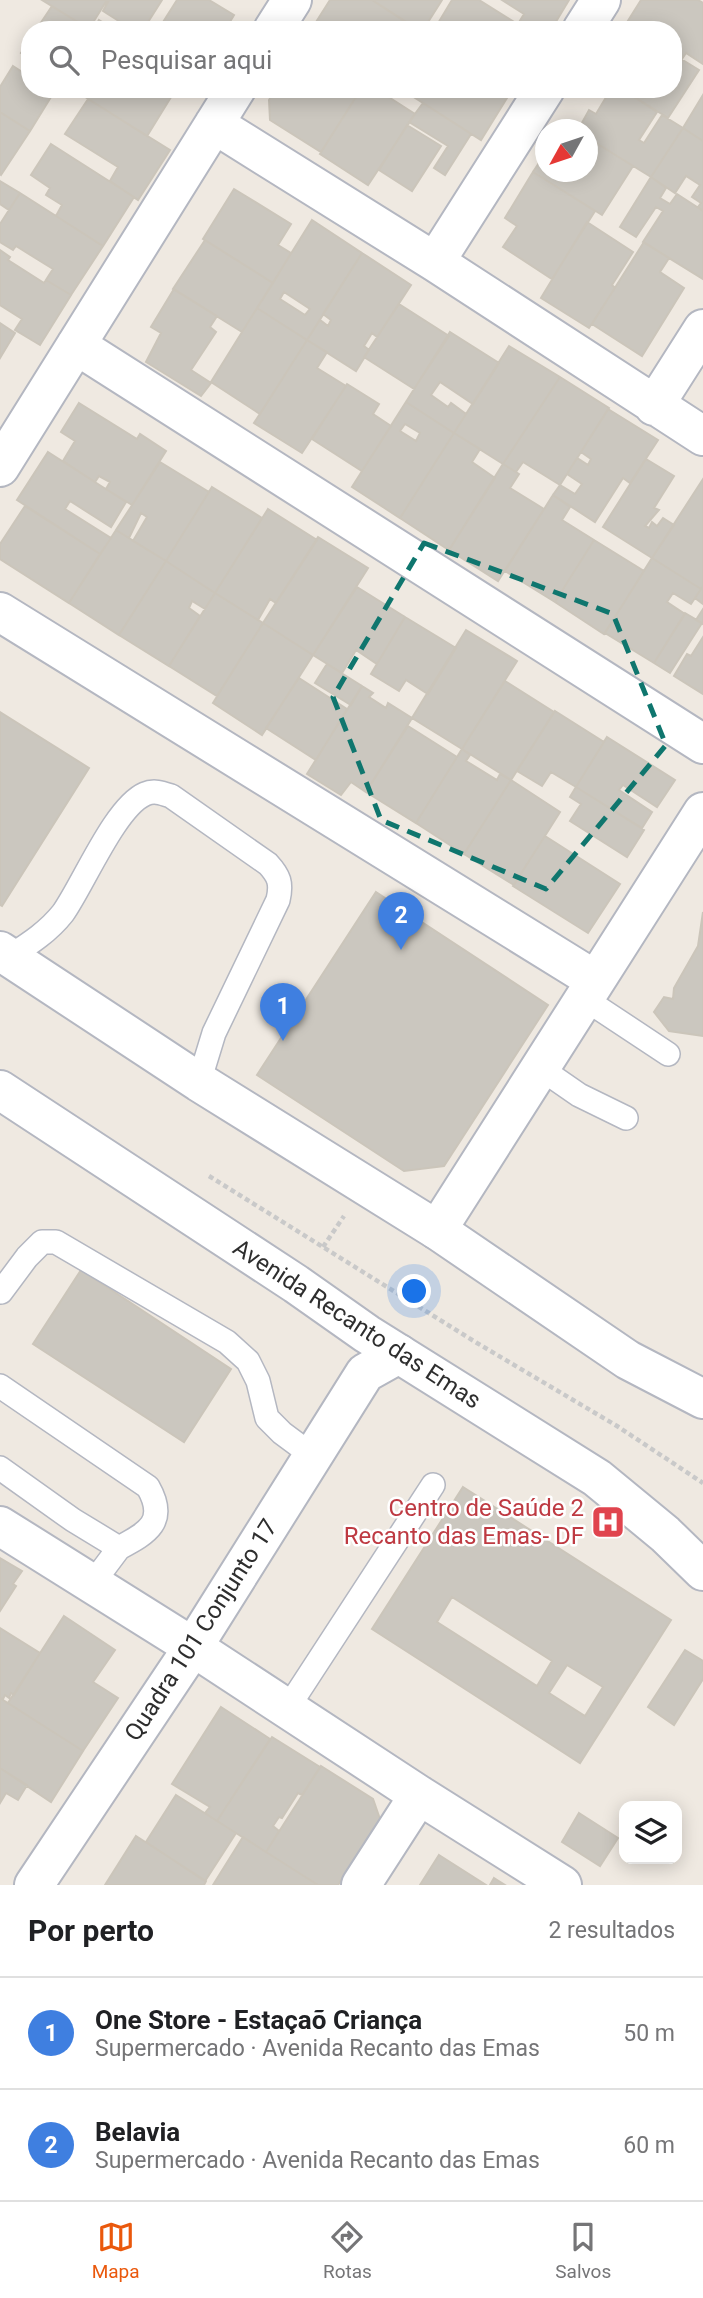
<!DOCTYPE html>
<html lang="pt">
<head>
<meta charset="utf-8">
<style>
	body { margin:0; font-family:Roboto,sans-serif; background:#f2f2f2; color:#202124 }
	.controls { position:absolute; right:21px; bottom:21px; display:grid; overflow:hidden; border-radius:14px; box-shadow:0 4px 18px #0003 }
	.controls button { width:63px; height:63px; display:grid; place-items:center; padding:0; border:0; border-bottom:2px solid #e0e0e0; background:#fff; color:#202124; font:35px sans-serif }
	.compass { position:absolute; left:535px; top:119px; width:63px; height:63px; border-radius:50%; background:#fff; box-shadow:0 4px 18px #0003; rotate:230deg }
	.you { position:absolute; left:415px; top:1292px; width:24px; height:24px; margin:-18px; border:5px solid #fff; border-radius:50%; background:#1a73e8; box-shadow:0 0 0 10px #1a73e833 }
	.badge { display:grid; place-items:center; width:46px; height:46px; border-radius:50%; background:#ea580c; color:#fff; font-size:23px; font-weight:700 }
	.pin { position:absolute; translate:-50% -58px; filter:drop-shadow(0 2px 4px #0008) }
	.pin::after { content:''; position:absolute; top:37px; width:24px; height:21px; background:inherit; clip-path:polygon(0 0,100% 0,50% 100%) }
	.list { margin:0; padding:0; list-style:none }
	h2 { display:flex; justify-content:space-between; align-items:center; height:91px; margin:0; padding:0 28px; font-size:30px }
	h2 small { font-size:23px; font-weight:400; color:#757577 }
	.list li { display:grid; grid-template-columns:46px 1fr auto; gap:21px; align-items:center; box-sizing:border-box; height:112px; padding:0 28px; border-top:2px solid #e0e0e0 }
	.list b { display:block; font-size:26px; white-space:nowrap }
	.list p { margin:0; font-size:23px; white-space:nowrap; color:#757577 }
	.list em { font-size:23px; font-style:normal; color:#757577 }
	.icon { flex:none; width:38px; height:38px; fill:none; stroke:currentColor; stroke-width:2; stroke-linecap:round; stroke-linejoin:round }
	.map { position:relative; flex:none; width:703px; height:1885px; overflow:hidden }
	.search { position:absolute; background:#fff; box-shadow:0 4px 18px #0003; left:21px; right:21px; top:21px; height:77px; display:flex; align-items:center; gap:18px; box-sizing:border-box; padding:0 24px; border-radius:28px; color:#757577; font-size:26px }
	.sheet { height:315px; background:#fff }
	nav { display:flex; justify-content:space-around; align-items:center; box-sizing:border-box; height:98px; border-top:2px solid #e0e0e0; background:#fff; font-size:19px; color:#757577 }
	nav a { display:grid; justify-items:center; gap:4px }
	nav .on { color:#ea580c }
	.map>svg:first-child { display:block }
</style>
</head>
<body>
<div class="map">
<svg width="703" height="1885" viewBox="0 0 703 1885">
	<rect width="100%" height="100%" fill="#efe9e1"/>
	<!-- building -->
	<path fill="#cbc7bf" stroke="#cbc5ba" stroke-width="2" fill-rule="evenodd" d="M42,0H107L89,29Z
		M109,0H162L143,30H133L103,11Z
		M177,0H209L234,15L225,30H158Z
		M330,0H372L405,21L400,30H311Z
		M372,0H442L423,30H418Z
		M452,0H479L527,30H466L464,28L463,30H434Z
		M502,0H569L551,30H527L518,24L524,14Z
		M641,0H698L703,3V64L686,53L682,59L673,54V30H635L626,24Z
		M52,6L89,29L90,30H36Z
		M99,20L115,30H93Z
		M408,23L418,30H404Z
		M30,40V59L21,53Z
		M673,54L699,70L668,118L622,89H673Z
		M13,66L30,77V89H49L54,92L30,131L0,112V87Z
		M85,89H176L147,136L82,95Z
		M276,89H361L321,152L270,120L269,100Z
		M361,89H376L415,114L368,185L320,154Z
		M407,89H512V90L481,140L406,92Z
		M611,89H622L657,112L639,140L644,143L662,115L683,128L651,177L588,138V130H578L589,110L596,114Z
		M703,95V141L683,128Z
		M88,99L170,150L138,200L110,181L118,167L65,134Z
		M423,103L471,134L445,175L434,168L448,146L409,122Z
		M0,112L30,131L1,175L0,174Z
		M407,125L441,146L412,191L379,170Z
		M683,128L703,141V211L698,207L701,203L692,197L700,185L686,176L675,193L651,177Z
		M588,138L633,166L602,215L533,172L546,152V172H588Z
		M51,144L134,197L103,246L56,216L62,205L46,195L50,188L31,175Z
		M533,172L595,211L552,279L503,247L517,226L505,218Z
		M651,177L666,188L660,198L670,204L677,194L703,211V279L643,242L663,211L656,207L636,237L620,227Z
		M0,181L20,193L9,210L0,204Z
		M234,189L291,224L278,245L291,253L273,283L203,239Z
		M20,193L103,246L71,295L46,280L53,269L16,246L13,250L0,242V224Z
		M312,220L362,253L307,340L257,308ZM284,292L310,309L305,315L280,299Z
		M587,222L633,252L612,285L615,288L589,328L541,298Z
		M205,240L273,283L242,332L173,289Z
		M644,242L669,258L660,272L684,288L642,356L592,324Z
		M0,250L10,257L8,260L44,283L46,280L71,295L40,345L15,330L22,319L0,305Z
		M362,253L411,285L377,337L372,333L364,346L369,350L356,371L307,340L320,320L328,326L331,320L323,314Z
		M174,289L217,316L210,327L216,332L191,370L211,383L201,396L146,362L161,333L151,327Z
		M399,304L449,336L414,389L364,357Z
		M257,308L307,340L260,414L211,382Z
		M0,323L15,333L0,358Z
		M450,332L499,363L473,404L440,382L431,395L448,407L451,403L466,414L454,433L406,402Z
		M307,340L327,352L317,368L346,386L302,453L254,423Z
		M509,346L560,377L503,464L454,433Z
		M560,377L609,408L560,485L523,462L516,472L503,464Z
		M347,384L379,404L373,414L391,426L362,471L312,439Z
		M406,402L454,433L400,518L352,487ZM405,424L420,433L416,441L400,431Z
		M79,403L137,439L140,434L166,451L132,505L106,489L110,482L99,476L95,482L63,461L75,441L61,432Z
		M608,409L658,440L630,483L623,478L595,522L553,495L560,485L575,494L582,484L567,474L577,458L588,465L591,459L581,452Z
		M454,433L480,449L472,462L495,478L449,550L400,518Z
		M48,452L126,502L111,527L70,501L65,509L111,538L100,554L17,500Z
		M646,459L674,476L654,508L659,510L645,526L649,528L652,522L657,526L663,518L674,525L652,558L603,527Z
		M160,462L209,492L166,561L133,541L147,517L141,513L129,538L116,530Z
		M503,464L519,474L510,488L544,509L498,581L449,550Z
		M703,479V586L701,589L652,558Z
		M212,487L262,518L215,593L166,561Z
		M553,495L570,507L562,520L594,540L555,602L505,571Z
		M25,506L100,554L69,603L0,559V544Z
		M268,509L317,540L276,603L270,599L258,620L215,593Z
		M116,530L166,561L119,635L69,603Z
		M318,537L368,568L313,655L263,623Z
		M594,540L644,571L604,634L555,602Z
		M652,558L701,589L691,604L673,593L667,602L685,614L654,663L605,633Z
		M166,561L215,593L205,609L192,601L189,608L200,616L169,666L119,635Z
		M703,586V604L695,598Z
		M357,587L405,617L377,664L356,650L342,673L313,655Z
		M215,593L263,623L217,696L169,666Z
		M703,609V624L696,620Z
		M685,613L702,623L670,673L654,663Z
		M405,617L456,648L428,694L406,680L399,691L371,674Z
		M263,623L313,655L262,735L213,703Z
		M466,630L517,661L462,749L412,718Z
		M703,637V694L674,676L687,654L691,656Z
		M327,664L362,686L351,705L315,683Z
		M299,678L347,709L316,760L266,728Z
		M505,681L554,712L511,780L462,749Z
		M362,686L373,693L369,697L386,708L388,703L412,718L366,792L351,782L341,795L307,774Z
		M555,711L604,742L576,787L551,772L542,786L517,771Z
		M0,712L89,768L2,906L0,905Z
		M408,726L457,757L416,823L366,792Z
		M607,737L675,780L657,807L623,785L619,790L652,812L642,828L576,787Z
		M462,749L470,755L466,761L497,780L500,774L511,780L464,854L416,823Z
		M511,780L560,812L514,885L464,854Z
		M576,787L644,830L627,857L570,821L581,804L570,797Z
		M545,836L620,884L588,933L513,886Z
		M376,892L548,1005L444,1166L404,1171L257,1075Z
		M703,912V1036L669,1031L654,1012L664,997L673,999L674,988L698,946Z
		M81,1270L231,1369L184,1442L33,1344Z
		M463,1487L671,1620L580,1763L372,1629ZM452,1597L552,1661L537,1686L437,1622ZM567,1665L603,1687L585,1716L549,1693Z
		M0,1558L22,1571L13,1584L16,1586L0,1611Z
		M64,1616L115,1650L93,1682L118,1698L83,1751L8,1703Z
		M0,1628L40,1653L14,1695L11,1693L9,1698L5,1695L3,1699L0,1698Z
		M685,1650L703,1661V1679L674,1725L648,1707Z
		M0,1698L83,1751L51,1802L0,1768Z
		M221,1707L270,1739L217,1821L205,1813L210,1807L172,1784Z
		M272,1737L320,1767L302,1795L298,1793L282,1818L279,1817L273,1826L279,1831L266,1852L217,1821Z
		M321,1766L373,1799L380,1819L338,1885H318L266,1852Z
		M0,1768L27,1785L18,1800L6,1793L0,1803Z
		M176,1795L236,1833L205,1881L146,1842Z
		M579,1813L618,1838L600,1866L562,1842Z
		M136,1836L206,1881L204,1885H105Z
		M243,1837L266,1852L318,1885H213Z
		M439,1855L486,1885H420Z
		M494,1878L505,1885H490Z"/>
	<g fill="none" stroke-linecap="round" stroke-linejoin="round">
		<defs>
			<path id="service" d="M9,957C29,944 48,932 63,913C83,885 115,807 145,794C154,790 162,793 171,796L268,864C279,876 282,883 278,900L214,1033L199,1082
				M585,999L668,1054
				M540,1068L579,1095L626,1118
				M1,1292L27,1257L42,1242H56L227,1342L248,1361L258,1381L267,1418L282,1433L313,1456
				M0,1386L148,1487C168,1522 147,1533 119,1548
				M0,1468L73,1520L119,1548L92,1584
				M287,1709L433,1485"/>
			<path id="minor" d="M273,30L292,0
				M582,30L601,0
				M214,124L435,262L703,436
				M435,262L545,89
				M76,345L703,744
				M654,406L703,329
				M0,467L236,89
				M0,612L595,980
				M437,1230L703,812
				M0,1526L193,1647L419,1795L562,1885
				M34,1885L193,1647L365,1373L399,1354
				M361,1885L419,1795"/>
			<path id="secondary" d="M0,951L199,1082L437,1230L628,1360L703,1399
				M0,1090L296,1284L367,1334L597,1478L665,1534L703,1571"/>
		</defs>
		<!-- service casing -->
		<use href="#service" stroke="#b4b7c1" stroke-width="26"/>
		<!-- minor casing -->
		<use href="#minor" stroke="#b4b7c1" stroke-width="42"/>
		<!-- secondary casing -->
		<use href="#secondary" stroke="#b4b7c1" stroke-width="42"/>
		<!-- path -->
		<path stroke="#c9c9c9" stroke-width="4.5" stroke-dasharray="5 3.5" stroke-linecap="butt" d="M209,1176L477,1343L617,1426L703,1483
			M323,1247L344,1216"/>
		<!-- service -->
		<use href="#service" stroke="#fff" stroke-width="23"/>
		<!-- minor -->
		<use href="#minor" stroke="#fff" stroke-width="38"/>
		<!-- secondary -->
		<use href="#secondary" stroke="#fff" stroke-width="38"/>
	</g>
	<!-- marked area -->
	<path fill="none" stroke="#0f766e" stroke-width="5" stroke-dasharray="14 9" stroke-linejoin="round" d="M424,543L613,614L666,745L546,889L381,820L333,697Z"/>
	<!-- icons -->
	<defs>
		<symbol id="hospital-square" viewBox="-11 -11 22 22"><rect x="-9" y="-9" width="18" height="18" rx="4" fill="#e0444e" stroke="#fff"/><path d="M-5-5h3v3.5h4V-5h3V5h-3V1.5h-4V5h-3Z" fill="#fff"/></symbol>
	</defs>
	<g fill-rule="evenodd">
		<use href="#hospital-square" x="589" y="1503" width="38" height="38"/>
	</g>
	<g text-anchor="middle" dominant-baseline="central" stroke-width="5" stroke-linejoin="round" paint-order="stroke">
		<!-- street labels -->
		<g font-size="24" fill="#2e2e2e" stroke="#fff">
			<text transform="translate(357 1324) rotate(33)">Avenida Recanto das Emas</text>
			<text transform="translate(201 1630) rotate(-57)">Quadra 101 Conjunto 17</text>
		</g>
		<!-- health labels -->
		<g font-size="24" fill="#be3a42" stroke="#fff" text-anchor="end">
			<text x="584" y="1508">Centro de Saúde 2<tspan x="584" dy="28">Recanto das Emas- DF</tspan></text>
		</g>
	</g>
</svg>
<div class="controls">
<button><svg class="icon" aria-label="layers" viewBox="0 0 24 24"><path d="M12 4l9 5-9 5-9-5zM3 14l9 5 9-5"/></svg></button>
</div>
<svg class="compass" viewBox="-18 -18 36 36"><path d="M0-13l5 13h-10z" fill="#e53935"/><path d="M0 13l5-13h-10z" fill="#757577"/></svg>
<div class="you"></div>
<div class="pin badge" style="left:283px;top:1041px;background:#3f7fe0">1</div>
<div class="pin badge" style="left:401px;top:950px;background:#3f7fe0">2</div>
<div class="search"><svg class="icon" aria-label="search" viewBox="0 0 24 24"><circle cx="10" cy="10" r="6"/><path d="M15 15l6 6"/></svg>Pesquisar aqui</div>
</div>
<section class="sheet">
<h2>Por perto<small>2 resultados</small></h2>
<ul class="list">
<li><span class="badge" style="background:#3f7fe0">1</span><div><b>One Store - Estaçaõ Criança</b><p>Supermercado · Avenida Recanto das Emas</p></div><em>50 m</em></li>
<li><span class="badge" style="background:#3f7fe0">2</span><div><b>Belavia</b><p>Supermercado · Avenida Recanto das Emas</p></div><em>60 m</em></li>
</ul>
</section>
<nav>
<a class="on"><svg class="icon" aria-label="map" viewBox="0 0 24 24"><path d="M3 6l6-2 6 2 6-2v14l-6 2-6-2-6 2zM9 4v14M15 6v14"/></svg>Mapa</a>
<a><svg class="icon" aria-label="directions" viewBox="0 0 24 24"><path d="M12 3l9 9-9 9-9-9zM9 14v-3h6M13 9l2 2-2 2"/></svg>Rotas</a>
<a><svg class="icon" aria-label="saved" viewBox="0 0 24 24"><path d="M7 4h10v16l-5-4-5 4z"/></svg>Salvos</a>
</nav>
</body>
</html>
